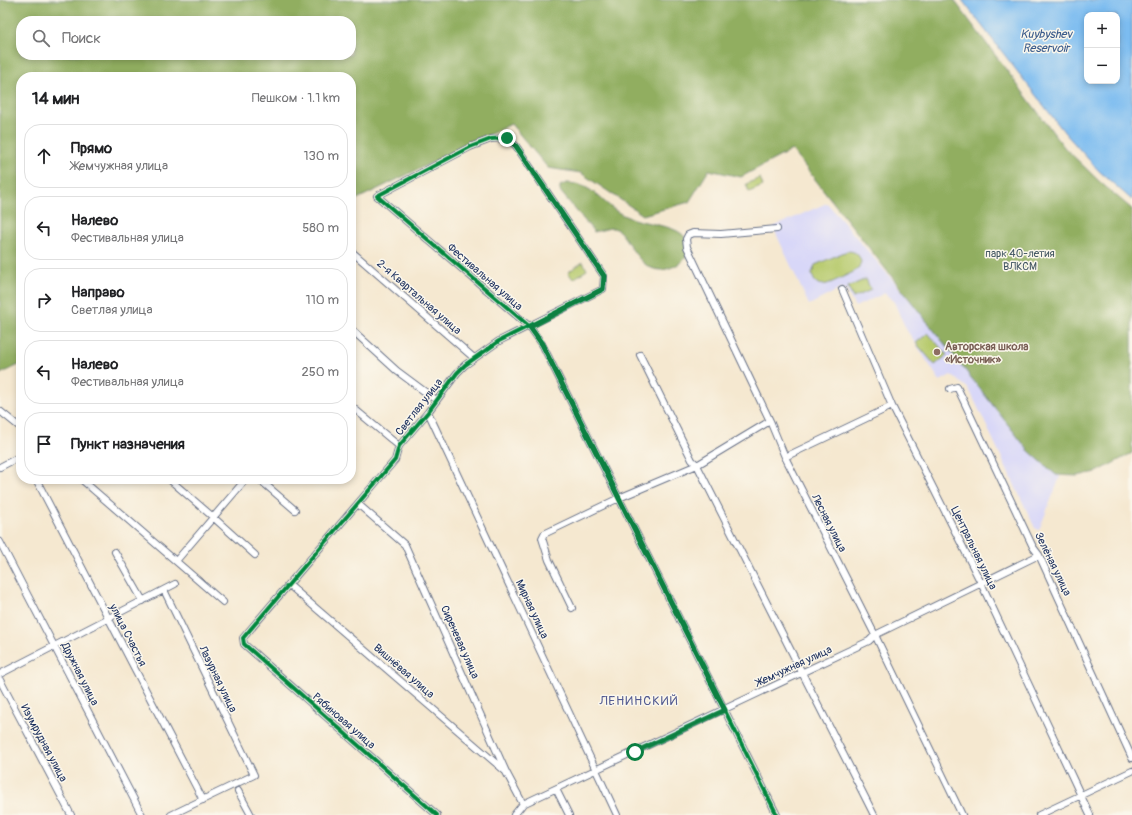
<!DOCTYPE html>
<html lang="ru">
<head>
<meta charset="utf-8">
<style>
	body { margin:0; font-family:Pangolin,sans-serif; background:#f2f2f2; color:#202124 }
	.controls { position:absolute; right:12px; top:12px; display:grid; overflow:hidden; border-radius:8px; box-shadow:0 2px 6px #0003 }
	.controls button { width:36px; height:36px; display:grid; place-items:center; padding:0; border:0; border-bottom:1px solid #e0e0e0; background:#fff; color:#202124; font:20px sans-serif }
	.stop { position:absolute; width:12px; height:12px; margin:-9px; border:3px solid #0b8043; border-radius:50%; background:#fff }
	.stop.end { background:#0b8043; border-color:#fff; box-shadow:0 1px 4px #0008 }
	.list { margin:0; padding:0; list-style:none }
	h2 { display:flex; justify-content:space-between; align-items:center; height:52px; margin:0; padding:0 16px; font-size:17px }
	h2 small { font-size:13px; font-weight:400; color:#757577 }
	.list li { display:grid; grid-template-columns:26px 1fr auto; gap:12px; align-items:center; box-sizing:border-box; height:64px; margin:0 8px 8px; padding:0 8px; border:1px solid #e0e0e0; border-radius:16px }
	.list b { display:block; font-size:15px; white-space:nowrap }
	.list p { margin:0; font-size:13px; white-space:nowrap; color:#757577 }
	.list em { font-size:13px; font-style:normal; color:#757577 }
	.icon { flex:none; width:22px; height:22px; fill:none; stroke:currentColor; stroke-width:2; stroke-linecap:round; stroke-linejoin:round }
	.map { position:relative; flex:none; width:1132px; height:815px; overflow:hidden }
	.search { position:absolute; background:#fff; box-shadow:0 2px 6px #0003; left:16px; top:16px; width:340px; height:44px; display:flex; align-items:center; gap:10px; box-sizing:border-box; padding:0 14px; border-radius:16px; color:#757577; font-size:15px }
	.panel { position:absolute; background:#fff; box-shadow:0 2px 6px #0003; left:16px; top:72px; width:340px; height:412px; border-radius:16px }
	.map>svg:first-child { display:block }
</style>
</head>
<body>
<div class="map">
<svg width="1132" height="815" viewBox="0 0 1132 815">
	<rect width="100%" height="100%" fill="#fbf7ec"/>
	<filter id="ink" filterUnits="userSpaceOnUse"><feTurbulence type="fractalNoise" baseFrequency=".025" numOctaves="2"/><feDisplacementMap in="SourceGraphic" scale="8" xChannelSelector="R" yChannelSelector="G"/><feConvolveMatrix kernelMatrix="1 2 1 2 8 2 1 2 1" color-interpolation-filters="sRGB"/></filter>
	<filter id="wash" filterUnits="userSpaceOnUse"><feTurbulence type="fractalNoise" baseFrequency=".012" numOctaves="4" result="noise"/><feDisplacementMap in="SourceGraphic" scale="16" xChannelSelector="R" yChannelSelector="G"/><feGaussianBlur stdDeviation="0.9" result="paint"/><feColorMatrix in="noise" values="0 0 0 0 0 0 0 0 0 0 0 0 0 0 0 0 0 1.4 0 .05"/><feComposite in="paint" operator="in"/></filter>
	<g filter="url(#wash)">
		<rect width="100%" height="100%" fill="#f5e8d0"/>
		<!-- built -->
		<path fill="#d8d7f8" d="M827,203L1060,477L1039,530L1035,528L969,389L951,375L940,381L906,329L894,302L885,293L855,307L847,291L840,289L809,305L773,227Z"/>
		<!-- green -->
		<path fill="#b7ca6d" stroke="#697c66" d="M760,178L763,186L749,192L746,184Z
			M847,251C855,251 859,254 861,262L858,269C853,273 846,275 841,278C830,283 816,292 812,274L815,265Z
			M583,262L587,270L573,279L568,272Z
			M866,279L871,290L853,298L848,287Z
			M928,333L947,355L935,365L916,343Z"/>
		<!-- forest -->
		<path fill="#91ae60" stroke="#566e5f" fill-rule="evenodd" d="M0,0H954L1064,147L1100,182L1132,209V453L1097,472L1077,476L1056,475L1028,450L792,150L741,177L709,170L689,202L643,215L581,173L548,168L511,124L351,202V77H21V364L0,374ZM21,21H351V55H21Z
			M567,183C594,184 600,202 621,214C634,221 649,222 662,226C668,227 677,230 682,234C685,236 687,241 687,245C687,248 688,253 686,257C682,264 668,270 660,270C634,269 626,227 612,228C608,228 600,231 594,232L560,191V186Z"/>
		<!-- water -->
		<path fill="#7cbcf0" stroke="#4c76a7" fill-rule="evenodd" d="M962,0H1132V200L1099,171L1065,133ZM1087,15H1117V81H1087Z"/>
	</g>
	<g filter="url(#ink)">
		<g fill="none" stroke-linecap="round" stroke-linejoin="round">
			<defs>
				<path id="minor" d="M777,229L721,234L693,233L688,235L686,239L687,247L770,421L785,457L875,635L962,815
					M351,251L474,358
					M842,289L892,406L981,583L1090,815
					M351,329L397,371L436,400
					M640,355L692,460L697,465L874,815
					M950,389L957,387L1033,547L1039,555L1132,758
					M351,406L399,446
					M0,411L21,428
					M428,412L617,815
					M785,457L892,406
					M0,467L21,456
					M36,479L203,800
					M81,479L223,602
					M169,479L213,517L255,555
					M259,479L295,510
					M358,504L405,545L506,772L523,804
					M0,542L142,815
					M115,552L143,601
					M176,561L246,479
					M289,585L505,771
					M164,590L254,775L171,815
					M572,608L549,560L542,538L544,534L619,498L697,465L770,421
					M0,674L175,584
					M0,680L71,815
					M556,789L569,815
					M238,791L251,815
					M437,815L244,644L243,638L395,460L399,446L428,412L457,373L465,365L499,341L603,289L604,276L516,146L507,138L491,139L470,147L377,196L530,327L542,344L777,815
					M514,815L523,804L869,641L875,635L1039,555
					M1039,815L1132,771"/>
			</defs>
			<!-- minor casing -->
			<use href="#minor" stroke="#677086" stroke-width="8"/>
			<!-- minor -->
			<use href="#minor" stroke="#fff" stroke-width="6"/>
			<defs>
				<path id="cycleway" d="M437,815L244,644L243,638L395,460L399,446L428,412L457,373L465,365L499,341L603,289L604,276L516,146L507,138L491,139L470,147L377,196L530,327L542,344L777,815"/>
			</defs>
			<!-- cycleway casing -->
			<use href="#cycleway" stroke="#fbf7ec" stroke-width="6"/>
			<!-- cycleway -->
			<use href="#cycleway" stroke="#00873e" stroke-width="4"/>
		</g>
	</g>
	<g fill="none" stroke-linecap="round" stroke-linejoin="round" filter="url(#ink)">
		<!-- route -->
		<path stroke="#0b8043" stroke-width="5" d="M507,138L516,146L604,276L603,289L530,327L542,344L725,710L635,752"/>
	</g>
	<!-- markers -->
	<circle fill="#8d6e63" stroke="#fbf7ec" stroke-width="1.5" cx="937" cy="352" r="4"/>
	<g text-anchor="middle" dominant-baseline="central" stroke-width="3" stroke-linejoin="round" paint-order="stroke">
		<!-- park labels -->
		<g font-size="11" fill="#425662" stroke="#fbf7ec">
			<text x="1020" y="253">парк 40-летия<tspan x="1020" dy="13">ВЛКСМ</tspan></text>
		</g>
		<!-- street labels -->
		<g font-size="11" fill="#1b2f5e" stroke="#fbf7ec">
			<text transform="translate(485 277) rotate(41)">Фестивальная улица</text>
			<text transform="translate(419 297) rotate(41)">2-я Квартальная улица</text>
			<text transform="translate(419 407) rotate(-52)">Светлая улица</text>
			<text transform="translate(829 523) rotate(63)">Лесная улица</text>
			<text transform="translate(974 548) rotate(64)">Центральная улица</text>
			<text transform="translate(1053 564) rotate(64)">Зелёная улица</text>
			<text transform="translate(532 609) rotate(65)">Мирная улица</text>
			<text transform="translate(128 635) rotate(63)">улица Счастья</text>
			<text transform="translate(460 642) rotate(66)">Сиреневая улица</text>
			<text transform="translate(794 666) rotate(-25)">Жемчужная улица</text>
			<text transform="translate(404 671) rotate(41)">Вишнёвая улица</text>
			<text transform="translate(80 674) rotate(63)">Дружная улица</text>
			<text transform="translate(218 679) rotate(64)">Лазурная улица</text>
			<text transform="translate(344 721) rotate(41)">Рябиновая улица</text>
			<text transform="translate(44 743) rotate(62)">Изумрудная улица</text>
		</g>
		<!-- education labels -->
		<g font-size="11" font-weight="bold" fill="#785e54" stroke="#fbf7ec" text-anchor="start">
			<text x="945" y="346">Авторская школа<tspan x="945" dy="13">«Источник»</tspan></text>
		</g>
		<!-- water labels -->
		<g font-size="12" font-style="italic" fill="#38598a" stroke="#fbf7ec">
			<text x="1046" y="34">Kuybyshev<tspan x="1046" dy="14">Reservoir</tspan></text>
		</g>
		<!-- quarter labels -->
		<g font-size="13" letter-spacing="1" fill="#525a90" stroke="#fbf7ec">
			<text x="639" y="701">ЛЕНИНСКИЙ</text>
		</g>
	</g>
</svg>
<div class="controls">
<button>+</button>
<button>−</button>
</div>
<div class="stop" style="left:635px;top:752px"></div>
<div class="stop end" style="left:507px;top:138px"></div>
<div class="search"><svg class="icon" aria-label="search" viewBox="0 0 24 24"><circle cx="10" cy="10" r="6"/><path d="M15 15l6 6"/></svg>Поиск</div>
<section class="panel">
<h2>14 мин<small>Пешком · 1.1 km</small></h2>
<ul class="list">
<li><svg class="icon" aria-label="ahead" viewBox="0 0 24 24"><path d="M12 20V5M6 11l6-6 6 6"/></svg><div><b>Прямо</b><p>Жемчужная улица</p></div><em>130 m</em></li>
<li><svg class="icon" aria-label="left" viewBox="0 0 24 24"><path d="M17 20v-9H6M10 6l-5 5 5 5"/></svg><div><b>Налево</b><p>Фестивальная улица</p></div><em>580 m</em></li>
<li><svg class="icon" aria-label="right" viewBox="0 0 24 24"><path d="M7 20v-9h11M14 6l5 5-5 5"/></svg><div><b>Направо</b><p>Светлая улица</p></div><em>110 m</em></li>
<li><svg class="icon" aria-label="left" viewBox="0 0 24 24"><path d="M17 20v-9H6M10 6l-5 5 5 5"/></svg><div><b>Налево</b><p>Фестивальная улица</p></div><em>250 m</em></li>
<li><svg class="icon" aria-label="arrive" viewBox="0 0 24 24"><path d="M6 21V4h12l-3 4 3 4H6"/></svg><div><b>Пункт назначения</b></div></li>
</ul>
</section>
</div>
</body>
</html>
